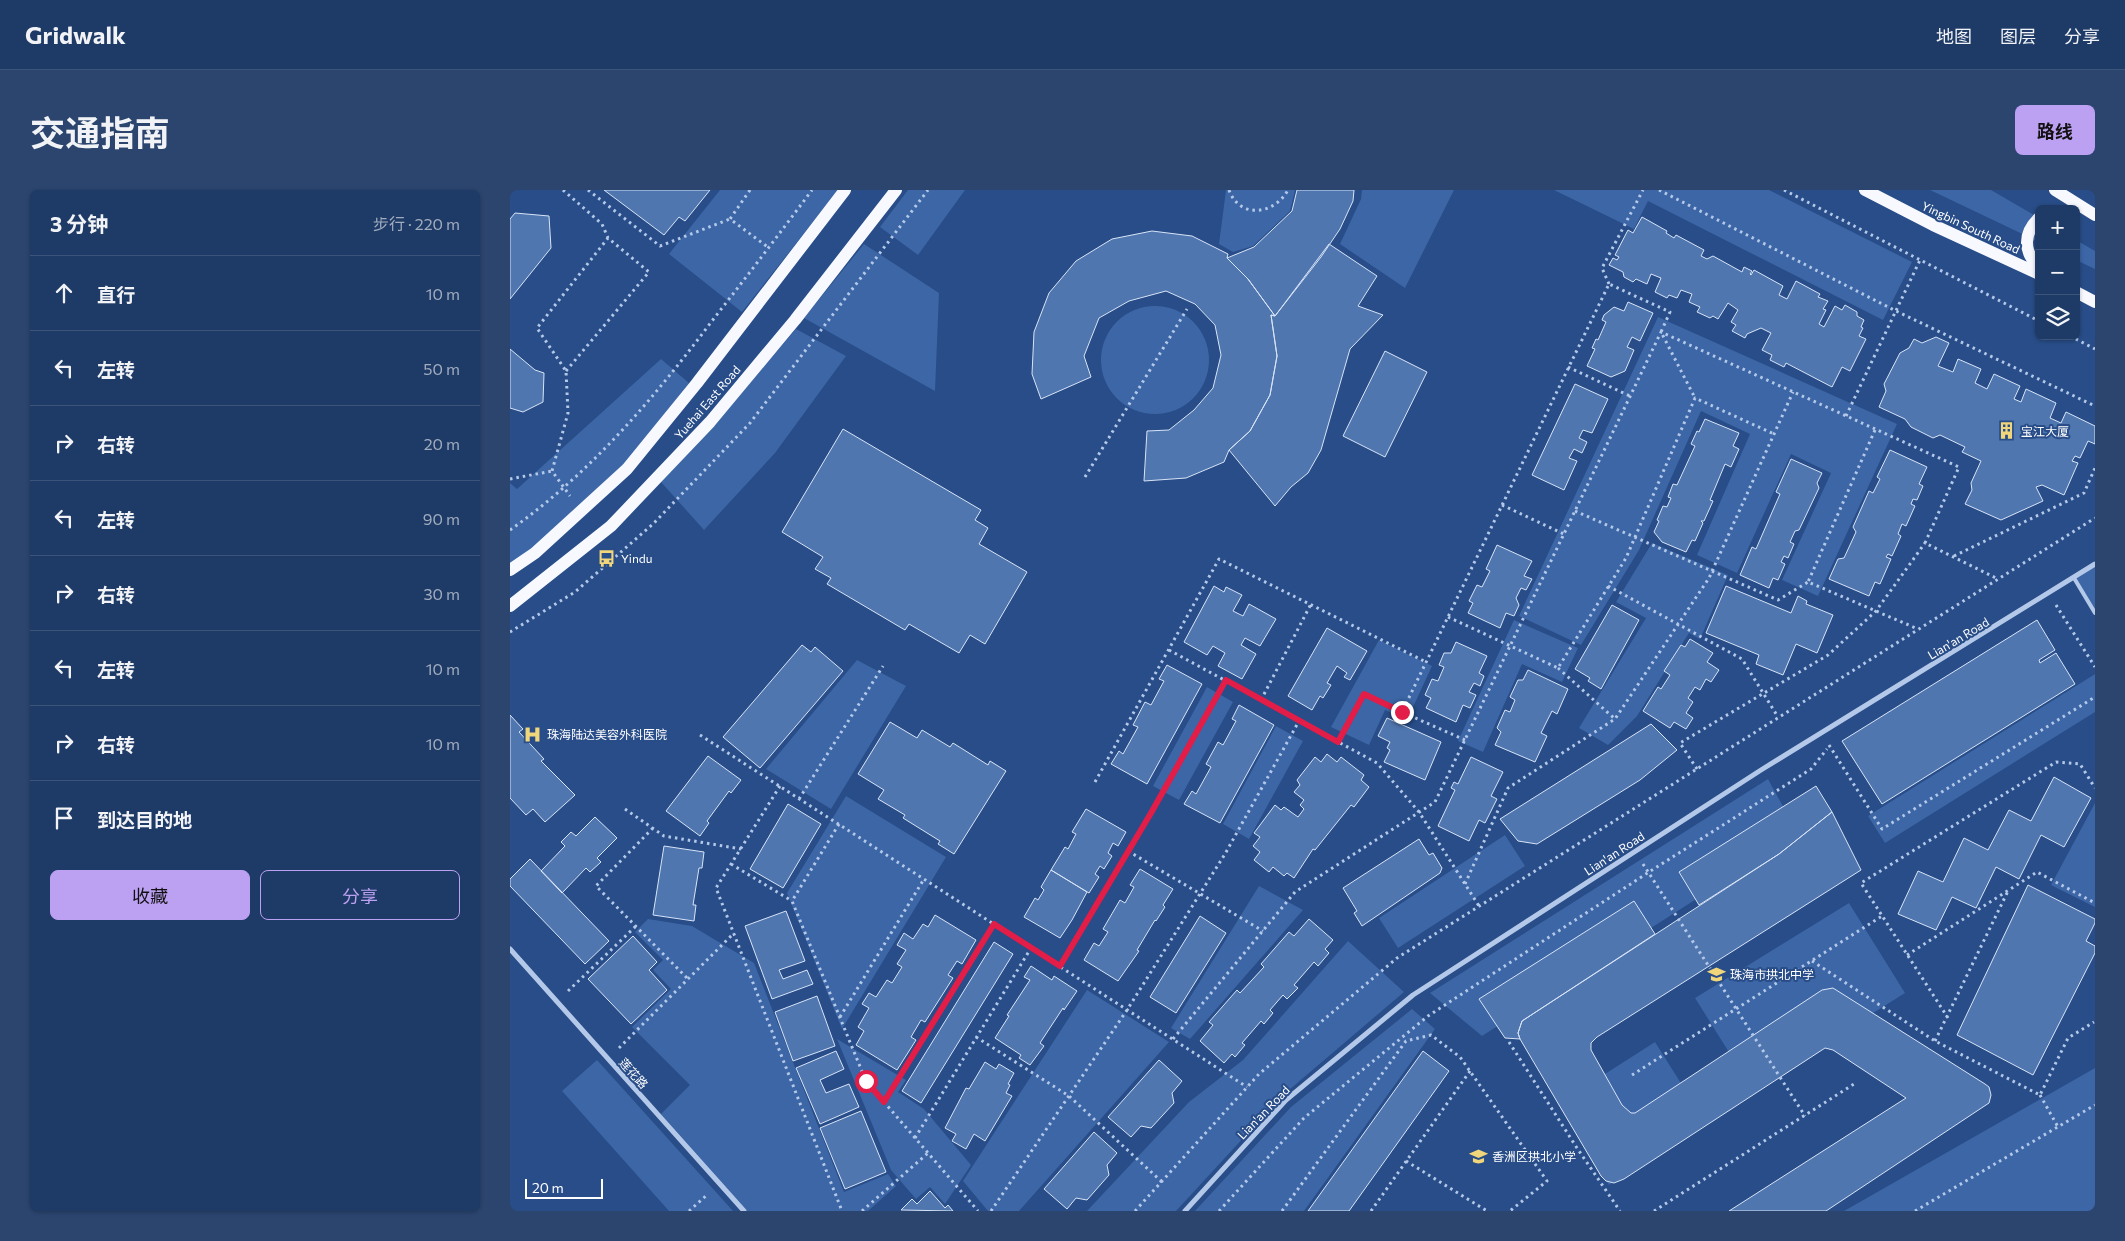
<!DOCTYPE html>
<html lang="zh">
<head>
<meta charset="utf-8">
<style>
	body { margin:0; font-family:Commissioner,"Noto Sans SC",sans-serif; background:#2b456f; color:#f1f3f6 }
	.controls { position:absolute; right:15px; top:15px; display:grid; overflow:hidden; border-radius:8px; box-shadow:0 1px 4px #0004 }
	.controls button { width:45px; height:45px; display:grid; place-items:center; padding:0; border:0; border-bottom:1px solid #3c547a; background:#1e3a66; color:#f1f3f6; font:25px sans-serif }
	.scale { position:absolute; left:15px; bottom:12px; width:78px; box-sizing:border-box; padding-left:5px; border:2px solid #fff; border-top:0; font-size:14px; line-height:18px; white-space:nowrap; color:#fff; -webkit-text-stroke:4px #284d88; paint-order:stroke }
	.stop { position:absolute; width:15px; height:15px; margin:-11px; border:4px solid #e11d48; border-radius:50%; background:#fff }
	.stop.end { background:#e11d48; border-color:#fff; box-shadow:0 1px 5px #0008 }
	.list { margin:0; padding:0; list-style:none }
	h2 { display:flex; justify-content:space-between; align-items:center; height:65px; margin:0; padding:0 20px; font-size:21px }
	h2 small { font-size:16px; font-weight:400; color:#a1adbf }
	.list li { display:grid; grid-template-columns:32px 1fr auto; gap:15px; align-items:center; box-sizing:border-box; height:75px; padding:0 20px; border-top:1px solid #3c547a }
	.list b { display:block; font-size:19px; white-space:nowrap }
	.list em { font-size:16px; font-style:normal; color:#a1adbf }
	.actions { display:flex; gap:10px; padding:15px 20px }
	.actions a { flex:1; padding:11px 0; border:1px solid #bca0f2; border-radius:8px; text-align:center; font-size:18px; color:#bca0f2 }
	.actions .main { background:#bca0f2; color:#111 }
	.icon { flex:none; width:28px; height:28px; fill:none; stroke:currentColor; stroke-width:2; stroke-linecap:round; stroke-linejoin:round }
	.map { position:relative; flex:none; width:1585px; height:1021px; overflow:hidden; border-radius:8px }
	header { display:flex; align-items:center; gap:30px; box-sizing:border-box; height:70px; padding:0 25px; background:#1e3a66; border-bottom:1px solid #3c547a }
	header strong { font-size:24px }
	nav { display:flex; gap:28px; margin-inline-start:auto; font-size:18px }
	.intro { display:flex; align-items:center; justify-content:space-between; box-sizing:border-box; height:120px; padding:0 30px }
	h1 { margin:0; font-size:35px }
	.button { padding:12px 22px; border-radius:8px; background:#bca0f2; color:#111; font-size:18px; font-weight:700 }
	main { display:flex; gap:30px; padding:0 30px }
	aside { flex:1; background:#1e3a66; border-radius:8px; box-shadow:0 1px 4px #0004 }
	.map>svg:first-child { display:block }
</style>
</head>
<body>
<header>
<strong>Gridwalk</strong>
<nav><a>地图</a><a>图层</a><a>分享</a></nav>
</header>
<div class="intro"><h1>交通指南</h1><a class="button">路线</a></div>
<main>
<aside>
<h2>3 分钟<small>步行 · 220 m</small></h2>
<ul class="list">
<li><svg class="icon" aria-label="ahead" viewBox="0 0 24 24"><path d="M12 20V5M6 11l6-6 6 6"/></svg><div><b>直行</b></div><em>10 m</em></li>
<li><svg class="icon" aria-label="left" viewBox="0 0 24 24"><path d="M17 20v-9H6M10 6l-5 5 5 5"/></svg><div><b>左转</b></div><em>50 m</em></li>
<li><svg class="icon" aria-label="right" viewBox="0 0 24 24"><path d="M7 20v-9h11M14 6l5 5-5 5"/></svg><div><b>右转</b></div><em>20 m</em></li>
<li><svg class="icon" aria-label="left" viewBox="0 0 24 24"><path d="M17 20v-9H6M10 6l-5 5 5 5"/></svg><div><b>左转</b></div><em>90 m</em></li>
<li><svg class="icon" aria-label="right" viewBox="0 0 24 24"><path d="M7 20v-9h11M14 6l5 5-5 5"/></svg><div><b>右转</b></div><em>30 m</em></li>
<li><svg class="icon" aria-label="left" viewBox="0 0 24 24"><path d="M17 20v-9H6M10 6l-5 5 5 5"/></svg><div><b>左转</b></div><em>10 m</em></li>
<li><svg class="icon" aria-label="right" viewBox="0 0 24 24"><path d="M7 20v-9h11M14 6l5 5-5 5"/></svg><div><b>右转</b></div><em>10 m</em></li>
<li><svg class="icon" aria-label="arrive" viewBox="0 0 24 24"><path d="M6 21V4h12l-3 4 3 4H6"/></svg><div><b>到达目的地</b></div></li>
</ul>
<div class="actions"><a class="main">收藏</a><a>分享</a></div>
</aside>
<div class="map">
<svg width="1585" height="1021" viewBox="0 0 1585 1021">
	<rect width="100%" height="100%" fill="#284d88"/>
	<!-- green -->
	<path fill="#3c66a5" d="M210,0H328L232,122L159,64Z
		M398,0H455L408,65L370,37Z
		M716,0H785L780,21L743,56L723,62L709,54Z
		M852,0H944L895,98L830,54L851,9Z
		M1044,0H1259L1402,72L1373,130L1138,11L1124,39Z
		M1420,0H1481L1529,28V52Z
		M1566,50L1585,61V79L1566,70Z
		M354,54L429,103L425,201L294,128Z
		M591 170a54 54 0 1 1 108 0a54 54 0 1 1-108 0Z
		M1148,127L1387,234L1308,406L1272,390L1321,283L1281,264L1227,383L1187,365L1240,244L1191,221L1129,360L1071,455L1009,426Z
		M286,139L336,166L265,263L194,340L151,292L204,235Z
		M151,169L179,193L114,275L24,357L0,374V293L7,299Z
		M1142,353L1218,385L1190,449L1179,443L1127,526L1098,555L1069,538L1136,428L1106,412Z
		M1585,375V422L1565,389Z
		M1004,430L1068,458L1052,492L1012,474L973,562L948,551Z
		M869,450L922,476L897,530L875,520L859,555L821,537Z
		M347,470L396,496L321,619L256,579Z
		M1585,484V522L1375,653L1358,626Z
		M697,497L723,512L669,610L643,596Z
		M766,536L793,551L739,649L713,634Z
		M1258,589L1288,644L972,846L920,803Z
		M336,606L436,667L332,839L277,703Z
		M1585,613V717L1541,695Z
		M995,645L1015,676L888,758L869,728Z
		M749,696L793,720L680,849L661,838Z
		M1339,713L1395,803L1242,899L1185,808Z
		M138,729L182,736L244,773L334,1002L378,984L386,996L358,1021H237L151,924L180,895L122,837L161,799L143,780L153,770L125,742Z
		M838,751L894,802L772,906L666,1021H577L679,912L733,870Z
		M577,800L659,852L509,1021H478L453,991Z
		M902,819L925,839L794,1021H685L781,917Z
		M327,849L396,890L388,902L414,919L461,975L435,1014L420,997L406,1009L381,980Z
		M1145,852L1196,933L1099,995L1048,914Z
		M87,870L223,1021H159L52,901Z
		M1585,878V1021H1334Z"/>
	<!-- building -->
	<path fill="#5076b0" stroke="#d8e4f7" d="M94,0H200L175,31L169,27L154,45Z
		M787,0H844L843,11L830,39L811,67L765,126L738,89L717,68L744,57L782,21Z
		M5,23L39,26L41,58L0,109V29Z
		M1132,27L1157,41L1156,43L1164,48L1166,45L1194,60L1191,66L1197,69L1203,66L1232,82L1234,77L1242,81L1240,84L1241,85L1244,80L1273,96L1269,105L1277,109L1286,91L1310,104L1308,107L1318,111L1313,119L1316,120L1309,134L1314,137L1325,116L1332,120L1335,115L1347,122V126L1354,130L1351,137L1353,138L1349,146L1356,149L1340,181L1332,177L1322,197L1276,173L1274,177L1260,170L1262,165L1252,160L1261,143L1251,138L1237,144L1235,148L1222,141L1226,135L1221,132L1228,120L1218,113L1208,129L1203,126L1200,128L1187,122L1190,117L1179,112L1182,104L1171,100L1167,108L1159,105L1157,108L1145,102L1151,88L1141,84L1137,94L1126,89L1123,92L1114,87L1113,82L1099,75L1103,68L1107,70L1109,67L1105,65L1118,40L1123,43Z
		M642,41L682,46L718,64L717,68L738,89L765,126L761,125L767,166L760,205L740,241L719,260L714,272L676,288L634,291L637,241L659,240L684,220L703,198L711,165L705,135L685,114L656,101L619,111L589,128L574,166L581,187L531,209L522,184L524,142L539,103L566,71L602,49Z
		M819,54L867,86L848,116L873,125L840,159L811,260L798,283L781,297L765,316L719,260L740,241L760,205L767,166L761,125L765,126Z
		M1118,112L1143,123L1130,151L1122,147L1117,157L1124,160L1115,181L1101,187L1077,176L1085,159L1082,158L1086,149L1088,150L1096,132L1092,130L1094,125L1104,117L1114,121Z
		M1426,147L1439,153L1428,176L1443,182L1448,169L1471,179L1465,193L1477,199L1484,184L1510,196L1504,209L1511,212L1516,199L1546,213L1540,228L1551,233L1556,222L1585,236V254L1578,251L1570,268L1565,266L1562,271L1568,273L1554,305L1532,295L1526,297L1533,311L1491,330L1455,314L1462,300L1461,293L1471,271L1452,262L1455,257L1430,245L1423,248L1401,237L1395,229L1369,217L1376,201L1374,194L1390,163L1399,158L1404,149L1412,153Z
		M0,159L25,180L34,183L33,212L13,222L0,218Z
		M875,161L917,182L875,267L833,246Z
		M1065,194L1098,209L1082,243L1073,240L1069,248L1077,252L1072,263L1064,259L1059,268L1067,271L1054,300L1022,285Z
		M1195,229L1229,243L1223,256L1229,259L1221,277L1215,274L1200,310L1203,311L1194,331H1191L1193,333L1185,351L1182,350L1176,362L1152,352L1144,342L1149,331L1147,330L1153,316L1157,317L1161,308L1158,307L1163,294L1167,295L1185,256L1181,254L1187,241L1189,242Z
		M333,239L471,320L465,330L478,338L469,354L517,382L475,454L460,445L449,463L399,434L395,440L317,394L321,388L305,379L313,367L272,342Z
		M1380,260L1417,277L1409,294L1413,296L1407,310L1403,309L1401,314L1405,316L1396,336L1392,334L1388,344L1391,346L1382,366L1378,364L1376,367L1381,369L1370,394L1365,392L1359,406L1319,389L1328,369L1334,368L1346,342L1343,337L1359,301L1363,303L1370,289L1367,287Z
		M1281,269L1312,283L1307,293L1309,298L1289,340L1285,341L1280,352L1284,354L1278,368L1274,366L1271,372L1275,374L1268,390L1263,388L1259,398L1230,385L1242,357L1246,359L1270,304L1266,302Z
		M987,355L1022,371L1014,386L1022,389L1016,400L1011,398L1006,408L1009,415L1004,426L996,423L990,438L958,423L963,413L959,411L967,395L972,397L980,381L976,379Z
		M704,396L714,402L716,397L732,405L723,421L733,426L739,414L766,429L750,456L735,448L731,455L746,464L732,489L708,476L715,463L703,456L697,465L674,452Z
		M1216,396L1281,423L1288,406L1297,411L1296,414L1323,425L1307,463L1286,454L1273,485L1246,474L1249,465L1196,443Z
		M1102,415L1129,430L1091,499L1078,491L1080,488L1065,479Z
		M1527,430L1545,460L1529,470L1530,473L1546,463L1565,494L1372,614L1332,551Z
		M817,438L857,461L840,490L834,487L837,483L827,476L817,493L821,495L813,508L810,506L802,520L778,506Z
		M1180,449L1203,463L1197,472L1209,480L1201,492L1196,489L1190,500L1185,497L1178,508L1183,512L1176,523L1183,528L1176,539L1164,532L1160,538L1133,521L1148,497L1151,499L1160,485L1154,481L1171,455L1175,457Z
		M946,452L977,466L969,483L974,486L970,496L964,493L959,502L966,505L960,518L953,515L946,532L916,518L921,508L915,505L922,489L928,491L934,477L929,475L934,463H941Z
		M292,455L301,462L305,457L333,481L250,578L213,547Z
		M657,475L692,494L637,594L601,574L609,561L613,564L628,537L623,535L635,512L641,515L654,491L649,489Z
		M1018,480L1058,499L1047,524L1042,521L1031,543L1037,546L1025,572L985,555L991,542L987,538L995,520L1000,522L1005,510L1000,507L1008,490H1013Z
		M729,515L764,535L710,633L674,614L682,601L686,604L701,577L696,574L708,552L713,555L726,531L722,529Z
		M0,525L13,539L9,542L34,569L31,571L65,605L35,632L23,619L16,625L0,608Z
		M877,528L931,552L915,590L874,572L880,560L877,558L880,552L868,546Z
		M380,532L407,548L412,540L440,557L443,553L478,575L480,571L496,581L444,664L428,654L430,651L393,628L395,625L368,609L374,600L348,584Z
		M1141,534L1167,560L1130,590L1027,654L1008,651L990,629Z
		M817,564L827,572L831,567L854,585L851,590L859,597L844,617L841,615L805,660L803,659L784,688L777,683L774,686L763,677L759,682L744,670L750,662L743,656L750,647L744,643L765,615L771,620L774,617L788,627L794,619L790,615L794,610L784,602L790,595L787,590L805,567L811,572Z
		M198,566L231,590L221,603L219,601L197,631L199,633L190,646L156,621Z
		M961,567L993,582L981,606L987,609L975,633L969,630L959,651L928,636L945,600L941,598L944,592L948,594Z
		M1544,587L1581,608L1554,657L1531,645L1509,689L1486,677L1466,718L1442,707L1426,740L1388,724L1408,681L1433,692L1454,648L1478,660L1499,620L1521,631Z
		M1306,596L1322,622L1269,664L1189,715L1169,682Z
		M278,614L311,634L273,698L240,679Z
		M576,619L616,642L608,656L603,653L598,663L602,666L594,679L590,676L585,684L589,687L579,703L541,680L555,657L558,659L566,644L562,642Z
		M1322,622L1351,680L1087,847L1081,853V860L1112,915L1121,923H1125L1312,800L1323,798L1475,894L1479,897L1481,905L1479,913L1316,1021H1219L1396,908L1323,860L1315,858L1114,989L1104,993L1096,991L1091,986L1010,849L1008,843L1012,831L1269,664Z
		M85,627L107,648L87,668L91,672L80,682L76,678L52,703L31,681L55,656L51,652L61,642L66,646Z
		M909,649L919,665L923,663L932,678L930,683L852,736L844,723L847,721L833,698Z
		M154,656L194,662L192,678H189L183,715H186L184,731L143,725Z
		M20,669L99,751L75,774L0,696V689Z
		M630,679L663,699L653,715L655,717L646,731L645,730L627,760L629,761L608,791L574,770L584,753L589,756L598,742L593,739L610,710L615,713L624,697L620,695Z
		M541,680L577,702L562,730L550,748L514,727L525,708L528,710L534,700L531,697Z
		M1518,695L1585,729V733L1576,751L1585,756V763L1523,885L1447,845Z
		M1124,711L1145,744L1012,831L1008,843L1010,849L995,848L969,809Z
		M276,721L295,771L269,780L273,789L297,780L303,794L262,809L235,736Z
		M425,725L466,750L452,774L447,771L438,785L443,788L415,832L411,830L401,847L406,850L387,880L346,855L354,841L348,837L359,818L352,814L359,803L366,807L377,790L382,793L392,777L387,774L396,760L387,755L394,743L403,749L413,734L418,737Z
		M690,726L716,743L666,823L640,807Z
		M799,729L823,750L815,759L819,763L808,776L804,772L784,795L788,798L777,809L773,805L760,820L763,823L754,834L751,831L732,853L735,855L725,867L722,864L714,873L690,851L703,835L699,832L727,800L730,803L754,777L751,774L779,742L784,746Z
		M123,746L147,772L139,780L157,800L121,834L78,789Z
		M484,752L503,764L411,913L392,901Z
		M521,776L542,790L544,786L567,801L554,820L553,818L530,853L534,856L520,875L509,868L511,865L485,848L499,826L497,825L520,790L514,787Z
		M307,806L325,856L283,871L265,822Z
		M326,861L334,879L310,890L316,903L339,894L349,917L310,934L286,878Z
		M913,861L939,881L839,1021H798Z
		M649,870L672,891L662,903L664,913L641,938L631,936L621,947L598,927Z
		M475,872L486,879L489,874L504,883L498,894L500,895L496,903L502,906L475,951L464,944L456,959L442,951L446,944L435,938L456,898L459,899Z
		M351,921L376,982L335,999L310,938Z
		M584,942L607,963L597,975L599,985L577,1010L566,1008L557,1019L534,999Z
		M420,1001L435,1018L438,1015L443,1021L391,1020L402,1009L407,1014Z"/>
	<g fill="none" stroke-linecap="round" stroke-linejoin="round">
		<!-- path -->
		<path stroke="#b4c9e9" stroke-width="3" stroke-dasharray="2.5 4" stroke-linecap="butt" d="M53,0L92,34L98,48
			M78,0L150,56L220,29
			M240,0L220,29L259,58
			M719,0C730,30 765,24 778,0
			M1149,0L1386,121L1585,216
			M1274,0L1529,131
			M1099,94L1092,78L1133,0
			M1560,146L1585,159
			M1058,177L1120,206
			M56,181L139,82L98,48L27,138L56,181L58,223L42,281L60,306
			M1336,226L1410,70
			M1365,240L1298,392L1408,439
			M575,287L677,119
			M0,289L42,281
			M992,315L1054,344
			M1065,321L1268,410L1298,392
			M0,340C82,282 145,207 205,127C238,85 270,43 302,0
			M1444,366L1574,303L1585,278
			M1098,396L1232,469L1268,527
			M1546,415L1585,477
			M938,427L1048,478L1116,368L1185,208L1264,244
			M0,442L65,402L143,334L240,233L418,0
			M659,460L867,573L909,622L969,716
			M1048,478L1105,529
			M751,510L801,414
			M190,545L737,897
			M955,550L892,522L1099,94L1160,122L1151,142L1185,208
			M828,552L854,504L892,522
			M1319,555L1372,639L1585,507
			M1187,579L1170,553L1318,465L1366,421L1415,353
			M585,592L709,369L916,472
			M270,596L206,698L332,1021
			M289,609L373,476
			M115,619L154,646L231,659
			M329,634L282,711L356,891L468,1021
			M143,638L86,696L178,789
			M618,661L753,741
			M221,674L282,711
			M1133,674L1295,926
			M955,694L998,598L1105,529L1199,388L1283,202
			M1397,765L1527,682L1585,713
			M1302,771L1425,851L1530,905L1558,848L1584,832
			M550,776L641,623L716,490
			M58,801L126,736
			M330,827L414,689
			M1438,828L1351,693L1546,572L1570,574L1585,598
			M466,847L559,906L652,992
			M663,849L785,702L925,612L1151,142L1449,277L1415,353L1488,389
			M1425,851L1498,701
			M999,852L1067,958L1110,1021
			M109,858L224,743
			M1122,885L1372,726
			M1530,905L1548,937
			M374,912L484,734
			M405,948L521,758
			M896,971L977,1021
			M179,1021L198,1004
			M352,1021L418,963
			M481,1021L617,820L715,664L789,531
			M625,1021L749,884L887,768L1585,328
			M709,1021L794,928L918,826L1139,682L1301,579L1317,559
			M772,1021L896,851L921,845L950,867L1037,991L1000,1021
			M861,1021L960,881
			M1144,1021L1344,894
			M1405,1021L1585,915"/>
		<!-- lane -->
		<path stroke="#b4c9e9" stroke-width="4" d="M1564,388L1585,423"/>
		<!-- street -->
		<path stroke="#b4c9e9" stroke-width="5" d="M0,759L234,1021
			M675,1021L776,910L903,805L1251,580L1585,374"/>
		<!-- primary -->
		<path stroke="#f7f9fe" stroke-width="12" d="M1355,0L1423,35L1529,84
			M1545,0L1585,25
			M1529,28C1513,43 1513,62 1529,77
			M1566,102L1585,112
			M0,380L25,363L117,279L187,193L335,0
			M0,416L101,336L200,232L285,130L386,0"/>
	</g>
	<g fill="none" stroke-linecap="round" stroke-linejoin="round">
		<!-- route -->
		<path stroke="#e11d48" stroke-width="6" d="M356,891L374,912L484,734L550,776L641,623L716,490L828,552L854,504L892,522"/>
	</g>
	<!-- icons -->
	<defs>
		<symbol id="building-bare" viewBox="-9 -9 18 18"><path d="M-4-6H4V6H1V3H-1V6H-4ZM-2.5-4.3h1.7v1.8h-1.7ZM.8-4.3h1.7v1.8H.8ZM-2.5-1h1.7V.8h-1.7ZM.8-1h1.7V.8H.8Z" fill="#f1d57a" stroke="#284d88" stroke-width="2.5" paint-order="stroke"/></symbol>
		<symbol id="bus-bare" viewBox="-9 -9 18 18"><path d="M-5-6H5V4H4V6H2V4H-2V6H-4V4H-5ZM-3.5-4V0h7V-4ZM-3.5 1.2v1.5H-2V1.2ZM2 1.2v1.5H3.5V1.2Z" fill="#f1d57a" stroke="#284d88" stroke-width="2.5" paint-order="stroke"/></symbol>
		<symbol id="hospital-bare" viewBox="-9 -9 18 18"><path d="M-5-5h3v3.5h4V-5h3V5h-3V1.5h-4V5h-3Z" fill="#f1d57a" stroke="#284d88" stroke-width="2.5" paint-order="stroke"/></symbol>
		<symbol id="school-bare" viewBox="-9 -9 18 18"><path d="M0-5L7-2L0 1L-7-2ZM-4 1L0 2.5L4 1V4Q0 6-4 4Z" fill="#f1d57a" stroke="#284d88" stroke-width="2.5" paint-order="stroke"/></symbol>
	</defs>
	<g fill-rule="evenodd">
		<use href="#building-bare" x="1484" y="228" width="25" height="25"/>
		<use href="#bus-bare" x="84" y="356" width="25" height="25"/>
		<use href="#hospital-bare" x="10" y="532" width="25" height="25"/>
		<use href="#school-bare" x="1194" y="772" width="25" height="25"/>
		<use href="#school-bare" x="956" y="954" width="25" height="25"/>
	</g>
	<g text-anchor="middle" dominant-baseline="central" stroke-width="4" stroke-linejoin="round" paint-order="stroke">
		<!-- street labels -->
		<g font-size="12" fill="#fff" stroke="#284d88">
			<text transform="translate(1461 37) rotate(25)">Yingbin South Road</text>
			<text transform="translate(197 212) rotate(-49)">Yuehai East Road</text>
			<text transform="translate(1448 448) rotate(-31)">Lian'an Road</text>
			<text transform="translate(1104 663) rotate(-33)">Lian'an Road</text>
			<text transform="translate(124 883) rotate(48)">莲花路</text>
			<text transform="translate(753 922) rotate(-46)">Lian'an Road</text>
		</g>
		<!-- poi labels -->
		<g font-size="12" fill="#fff" stroke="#284d88" text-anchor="start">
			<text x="1511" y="241">宝江大厦</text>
			<text x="111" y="368">Yindu</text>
			<text x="37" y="544">珠海陆达美容外科医院</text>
			<text x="1220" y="784">珠海市拱北中学</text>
			<text x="982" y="966">香洲区拱北小学</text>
		</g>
	</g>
</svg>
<div class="controls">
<button>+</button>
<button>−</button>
<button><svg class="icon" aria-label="layers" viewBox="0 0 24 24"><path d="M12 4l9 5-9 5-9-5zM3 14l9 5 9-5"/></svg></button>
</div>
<div class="scale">20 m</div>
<div class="stop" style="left:356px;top:891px"></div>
<div class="stop end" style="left:892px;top:522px"></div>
</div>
</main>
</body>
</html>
